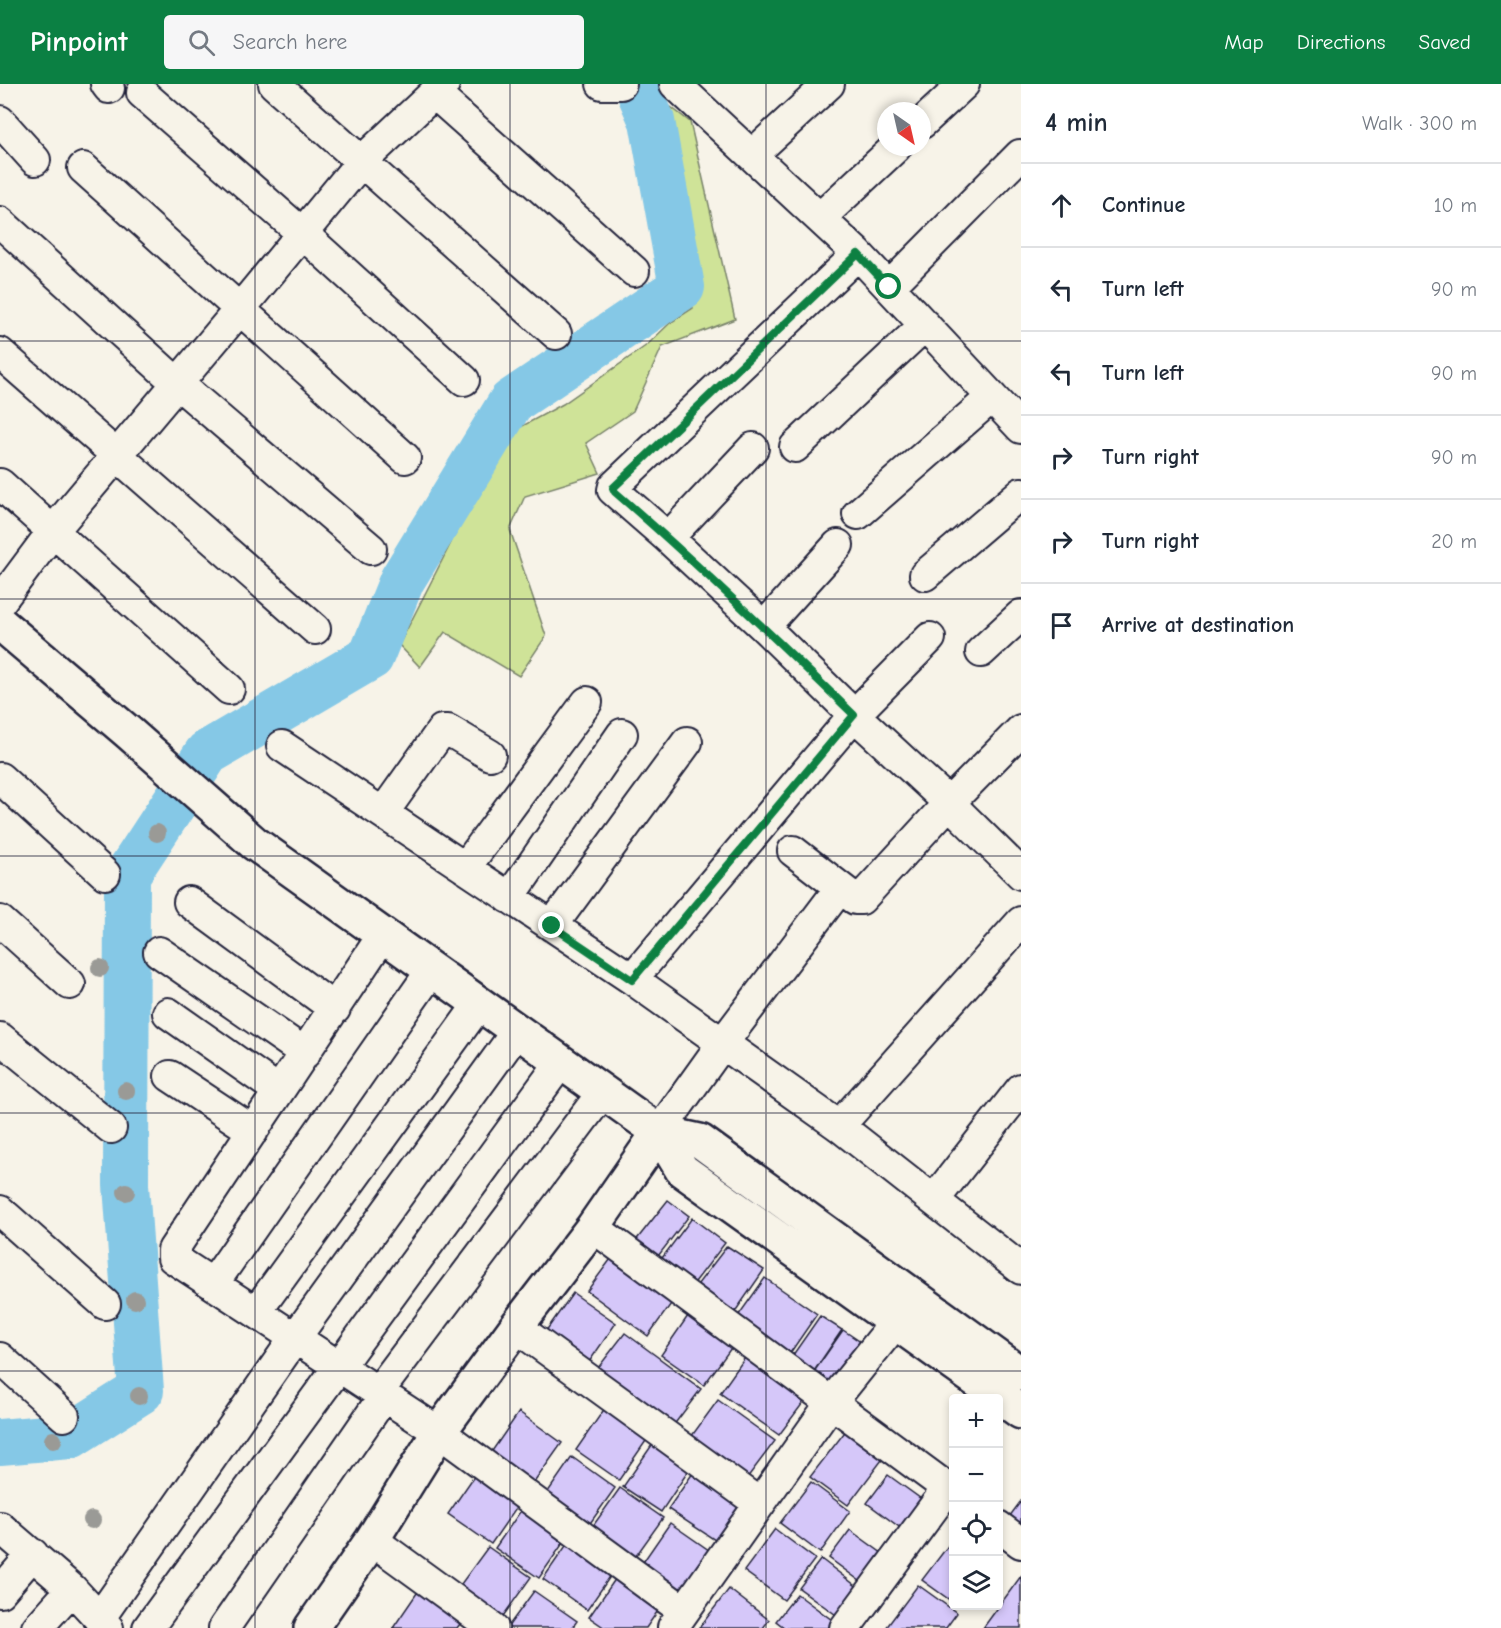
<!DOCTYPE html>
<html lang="en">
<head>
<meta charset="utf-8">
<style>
	body { margin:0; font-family:"Comic Neue",sans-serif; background:#f6f6f7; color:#1f2937 }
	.controls { position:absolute; right:18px; bottom:18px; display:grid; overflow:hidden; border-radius:6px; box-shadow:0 3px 9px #0003 }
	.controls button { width:54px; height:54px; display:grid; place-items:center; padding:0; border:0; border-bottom:2px solid #e0e1e3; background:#fff; color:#1f2937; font:30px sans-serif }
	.compass { position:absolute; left:877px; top:18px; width:54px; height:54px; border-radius:50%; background:#fff; box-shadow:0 3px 9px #0003; rotate:146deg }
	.stop { position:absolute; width:18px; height:18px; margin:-14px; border:4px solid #0b8043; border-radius:50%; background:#fff }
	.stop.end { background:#0b8043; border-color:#fff; box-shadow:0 2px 6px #0008 }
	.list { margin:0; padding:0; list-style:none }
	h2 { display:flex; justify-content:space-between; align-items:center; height:78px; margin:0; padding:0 24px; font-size:26px }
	h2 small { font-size:20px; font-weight:400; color:#747a83 }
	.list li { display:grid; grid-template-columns:39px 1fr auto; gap:18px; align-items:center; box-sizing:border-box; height:84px; padding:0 24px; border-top:2px solid #e0e1e3 }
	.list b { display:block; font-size:22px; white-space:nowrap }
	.list em { font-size:20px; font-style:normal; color:#747a83 }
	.icon { flex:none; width:33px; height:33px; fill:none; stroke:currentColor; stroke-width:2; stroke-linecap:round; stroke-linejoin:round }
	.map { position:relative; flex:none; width:1021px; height:1544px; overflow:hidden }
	header { display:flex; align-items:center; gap:36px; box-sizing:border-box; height:84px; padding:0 30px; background:#0b8043; color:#fff }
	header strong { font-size:28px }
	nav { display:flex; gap:33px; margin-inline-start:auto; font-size:21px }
	.search { width:420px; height:54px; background:#f6f6f7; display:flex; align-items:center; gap:15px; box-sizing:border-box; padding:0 21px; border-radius:6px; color:#747a83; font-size:22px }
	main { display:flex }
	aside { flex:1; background:#fff }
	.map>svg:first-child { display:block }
</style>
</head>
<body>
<header>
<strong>Pinpoint</strong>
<div class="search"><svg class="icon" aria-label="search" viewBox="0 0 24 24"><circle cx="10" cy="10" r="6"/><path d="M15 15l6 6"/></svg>Search here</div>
<nav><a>Map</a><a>Directions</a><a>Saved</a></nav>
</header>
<main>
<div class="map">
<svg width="1021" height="1544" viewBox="0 0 1021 1544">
	<rect width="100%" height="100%" fill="#f7f3e8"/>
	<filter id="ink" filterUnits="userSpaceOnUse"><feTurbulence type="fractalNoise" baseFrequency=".0167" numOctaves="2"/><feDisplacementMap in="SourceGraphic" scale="12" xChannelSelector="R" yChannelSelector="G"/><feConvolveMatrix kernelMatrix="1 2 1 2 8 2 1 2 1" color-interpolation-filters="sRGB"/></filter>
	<g filter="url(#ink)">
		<!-- green -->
		<path fill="#cfe398" stroke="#78826a" stroke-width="1.5" d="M636,0H653V9L690,38L735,235L662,263L633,327L586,359L600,389L525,412L510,446L546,552L519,592L445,548L420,583L399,561L489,384L515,346L563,320L647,261L670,239L693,224L684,133L650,29Z"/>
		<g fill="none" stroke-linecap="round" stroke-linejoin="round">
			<!-- river -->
			<path stroke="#85c8e6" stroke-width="46" d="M0,1358L70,1352L141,1307L126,1101L127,791L207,669L371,573L402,496L511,318L682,203L652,37L636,0"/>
		</g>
		<!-- building -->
		<path fill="#d5c7f9" stroke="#22223b" stroke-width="1.5" d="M668,1116L689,1132L655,1176L634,1159Z
			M692,1134L725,1159L692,1202L659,1178Z
			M727,1162L764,1186L732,1232L694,1205Z
			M616,1168L676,1213L648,1252L587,1207Z
			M765,1194L817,1230L786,1275L733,1239Z
			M573,1209L616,1239L587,1281L543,1251Z
			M690,1229L734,1260L704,1301L661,1271Z
			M820,1232L842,1246L810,1293L788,1278Z
			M843,1246L865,1261L833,1307L811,1292Z
			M625,1249L701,1305L670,1346L594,1289Z
			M749,1268L809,1311L779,1351L720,1309Z
			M718,1316L775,1357L744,1398L688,1357Z
			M605,1324L648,1354L619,1396L576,1366Z
			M519,1328L562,1359L533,1400L490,1370Z
			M851,1340L888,1368L848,1421L810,1393Z
			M652,1361L689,1386L661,1428L623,1403Z
			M572,1373L615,1404L586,1445L543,1415Z
			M695,1386L751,1423L724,1462L668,1425Z
			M477,1388L520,1418L491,1460L448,1430Z
			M888,1391L928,1420L906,1448L867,1419Z
			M811,1398L850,1427L820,1469L780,1439Z
			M620,1404L663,1434L633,1476L590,1446Z
			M1021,1417V1454L1003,1441Z
			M524,1422L568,1452L539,1494L495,1464Z
			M670,1439L713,1469L684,1511L641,1481Z
			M775,1445L815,1475L784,1516L744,1487Z
			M850,1446L890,1475L868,1503L829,1474Z
			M572,1453L616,1484L587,1526L543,1495Z
			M954,1454V1519L922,1496Z
			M488,1463L531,1493L501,1535L458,1504Z
			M821,1475L860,1505L839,1533L799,1504Z
			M618,1491L662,1521L646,1544H605L589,1533Z
			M1021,1492V1544H983Z
			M918,1501L957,1529L946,1544H886Z
			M729,1505L769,1536L763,1544H699Z
			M419,1506L463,1536L457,1544H393Z
			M534,1507L577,1537L572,1544H507Z
			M797,1510L836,1539L833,1544H785L776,1537Z"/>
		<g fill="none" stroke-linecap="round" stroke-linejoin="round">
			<defs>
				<path id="street" d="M106,0L109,4
					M274,0L556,250
					M602,0H621
					M675,0L858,170L1021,344
					M142,9L303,150L464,296
					M434,9L634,187
					M0,37L35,76
					M922,39L964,0
					M752,71L829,0
					M83,84L405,374
					M820,134L896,63
					M0,138L177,299L371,465
					M858,170L614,402L613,406L668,454L764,543L854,631L949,719L1021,790
					M889,203L1020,71
					M0,269L315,545
					M795,363L925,241
					M0,400L229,605
					M858,430L992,313
					M668,454L753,364
					M925,491L1021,409
					M0,518L53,447L240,225L361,78L444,0
					M764,543L838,461
					M981,568L1021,531
					M282,662L632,895L839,1042L1021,1185
					M0,694L105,790
					M383,729L442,646H448L490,671
					M793,767L855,815H861L949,719L1021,646
					M465,784L587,618
					M509,814L622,650
					M189,818L335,925
					M0,837L70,900
					M552,842L687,658
					M383,851L173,1166V1174L439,1348L684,1527
					M159,868L305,969
					M632,895L854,631L930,554
					M168,929L279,1007
					M0,954L111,1044
					M170,992L253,1047
					M839,1042L1021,838
					M659,1048L722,960L840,804
					M934,1116L1021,1005
					M0,1127L105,1220
					M593,1143L954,1409
					M213,1200L432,886
					M256,1228L479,920
					M516,1243L760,1420
					M0,1274L64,1332
					M378,1308L603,1008
					M998,1442L1021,1459
					M0,1443L72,1505L108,1544
					M372,1456L493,1544
					M0,1508L33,1470
					M99,1535L295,1254L517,947
					M673,1543L831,1319L896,1238
					M37,1544L72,1505
					M148,1544L561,978
					M224,1544L384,1312
					M845,1544L948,1404"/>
				<path id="secondary" d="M0,539L128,648L254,759L659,1048L682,1086L1021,1328
					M659,1048L700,1057L1021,1290
					M311,1544L372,1456L439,1348L516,1243L593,1143L659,1048"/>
			</defs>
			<!-- street casing -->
			<use href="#street" stroke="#22223b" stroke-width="34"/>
			<!-- secondary casing -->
			<use href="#secondary" stroke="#22223b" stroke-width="38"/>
			<!-- street -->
			<use href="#street" stroke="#f7f3e8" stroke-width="30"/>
			<!-- secondary -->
			<use href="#secondary" stroke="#f7f3e8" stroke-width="33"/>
		</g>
		<!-- trees -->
		<g fill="#9a9a96">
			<circle cx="157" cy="749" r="9"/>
			<circle cx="100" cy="884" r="9"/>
			<circle cx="126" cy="1007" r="9"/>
			<circle cx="126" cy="1108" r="9"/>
			<circle cx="135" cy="1216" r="9"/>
			<circle cx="139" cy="1312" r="9"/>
			<circle cx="53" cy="1356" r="9"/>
			<circle cx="92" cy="1436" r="9"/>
		</g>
	</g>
	<g fill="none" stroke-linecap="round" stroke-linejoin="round" filter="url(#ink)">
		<!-- route -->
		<path stroke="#0b8043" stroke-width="8" d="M552,842L632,896L854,631C776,555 697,479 615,408L613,404L858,170L889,203"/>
	</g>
	<!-- grid -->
	<path fill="none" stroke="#22223b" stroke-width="1.5" stroke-opacity="0.55" d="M255,0V1544M510,0V1544M766,0V1544M0,257H1021M0,515H1021M0,772H1021M0,1029H1021M0,1287H1021"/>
</svg>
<div class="controls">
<button>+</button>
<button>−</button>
<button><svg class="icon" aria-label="locate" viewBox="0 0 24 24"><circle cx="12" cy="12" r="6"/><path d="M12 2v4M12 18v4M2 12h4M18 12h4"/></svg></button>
<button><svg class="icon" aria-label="layers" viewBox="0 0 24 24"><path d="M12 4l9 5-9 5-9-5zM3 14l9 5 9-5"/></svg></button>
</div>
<svg class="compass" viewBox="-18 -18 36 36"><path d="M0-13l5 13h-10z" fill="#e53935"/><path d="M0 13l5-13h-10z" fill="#747a83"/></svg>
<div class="stop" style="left:889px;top:203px"></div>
<div class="stop end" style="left:552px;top:842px"></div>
</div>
<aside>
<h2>4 min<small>Walk · 300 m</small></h2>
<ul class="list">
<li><svg class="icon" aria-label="ahead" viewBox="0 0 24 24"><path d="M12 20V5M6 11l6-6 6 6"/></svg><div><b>Continue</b></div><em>10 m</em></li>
<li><svg class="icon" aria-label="left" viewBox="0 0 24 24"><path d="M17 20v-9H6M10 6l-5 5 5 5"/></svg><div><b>Turn left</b></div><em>90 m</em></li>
<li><svg class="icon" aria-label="left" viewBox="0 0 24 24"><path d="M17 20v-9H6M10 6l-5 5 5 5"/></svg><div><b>Turn left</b></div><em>90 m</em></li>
<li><svg class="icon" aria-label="right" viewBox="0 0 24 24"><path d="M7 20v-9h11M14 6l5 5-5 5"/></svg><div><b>Turn right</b></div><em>90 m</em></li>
<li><svg class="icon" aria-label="right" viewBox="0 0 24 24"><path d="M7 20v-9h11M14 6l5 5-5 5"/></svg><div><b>Turn right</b></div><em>20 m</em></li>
<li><svg class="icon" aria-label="arrive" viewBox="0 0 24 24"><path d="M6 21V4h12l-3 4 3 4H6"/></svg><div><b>Arrive at destination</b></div></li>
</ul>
</aside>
</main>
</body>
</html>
